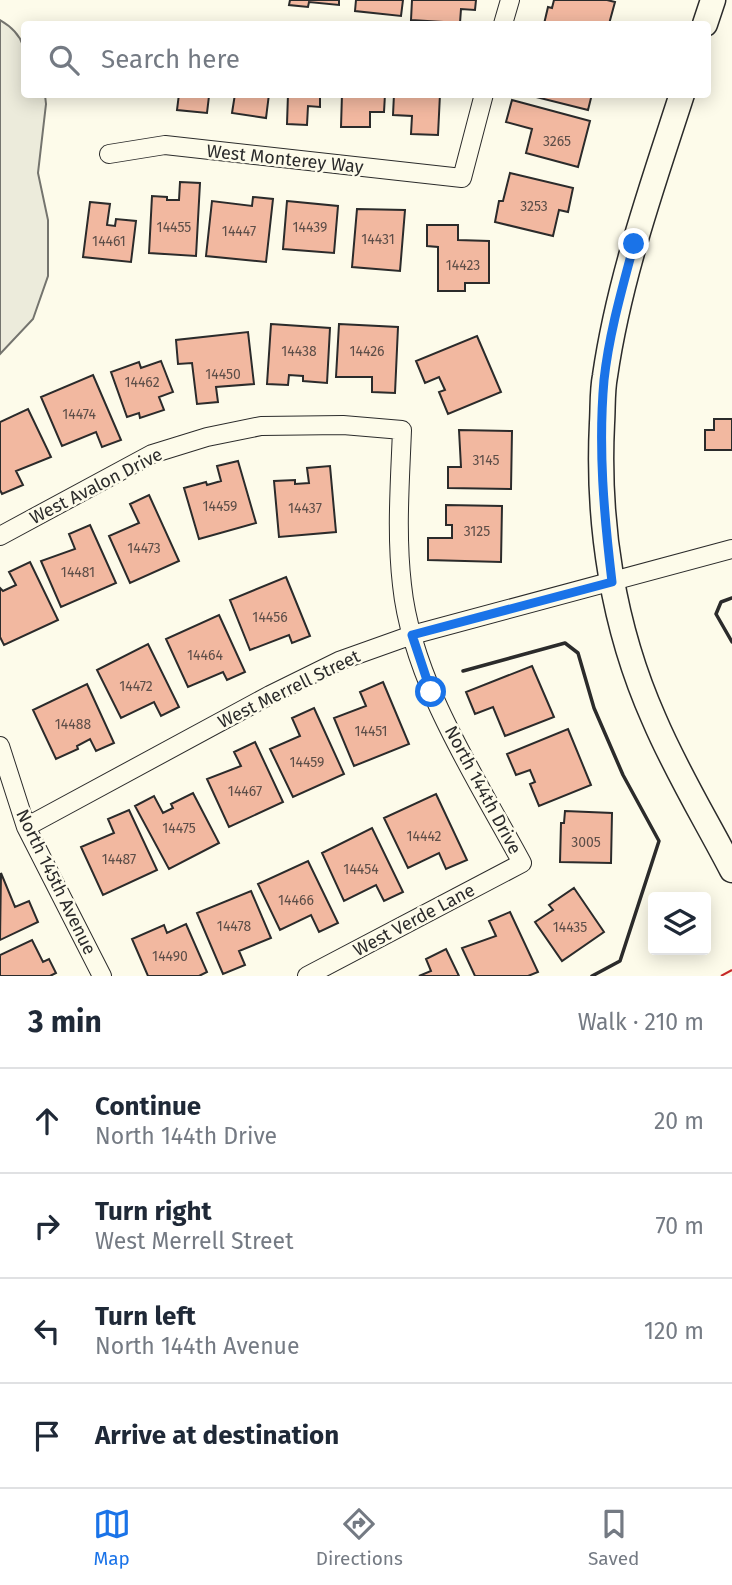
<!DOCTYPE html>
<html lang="en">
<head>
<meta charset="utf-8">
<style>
	body { margin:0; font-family:"Fira Sans",sans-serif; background:#f6f6f7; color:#1f2937 }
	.controls { position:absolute; right:21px; bottom:21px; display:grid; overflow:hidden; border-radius:7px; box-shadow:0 4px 18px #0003 }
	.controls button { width:63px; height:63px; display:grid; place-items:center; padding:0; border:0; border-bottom:2px solid #e0e1e3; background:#fff; color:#1f2937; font:35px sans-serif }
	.stop { position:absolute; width:21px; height:21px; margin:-16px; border:5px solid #1a73e8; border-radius:50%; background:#fff }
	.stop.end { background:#1a73e8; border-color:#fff; box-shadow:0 2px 7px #0008 }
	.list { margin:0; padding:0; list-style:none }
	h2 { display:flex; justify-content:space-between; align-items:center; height:91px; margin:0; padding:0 28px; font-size:30px }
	h2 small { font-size:23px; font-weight:400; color:#747a83 }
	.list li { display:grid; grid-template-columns:46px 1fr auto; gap:21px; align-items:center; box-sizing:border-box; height:105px; padding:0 28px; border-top:2px solid #e0e1e3 }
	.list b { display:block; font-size:26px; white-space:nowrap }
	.list p { margin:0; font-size:23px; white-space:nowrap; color:#747a83 }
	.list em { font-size:23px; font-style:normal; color:#747a83 }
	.icon { flex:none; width:38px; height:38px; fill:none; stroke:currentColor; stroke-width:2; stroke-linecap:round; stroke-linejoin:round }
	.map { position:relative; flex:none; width:732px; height:976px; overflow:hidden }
	.search { position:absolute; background:#fff; box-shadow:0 4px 18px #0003; left:21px; right:21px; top:21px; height:77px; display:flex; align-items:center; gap:18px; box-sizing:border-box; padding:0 24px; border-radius:7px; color:#747a83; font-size:26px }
	.sheet { height:511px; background:#fff }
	nav { display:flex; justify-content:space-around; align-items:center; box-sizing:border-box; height:98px; border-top:2px solid #e0e1e3; background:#fff; font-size:19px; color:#747a83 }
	nav a { display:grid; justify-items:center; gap:4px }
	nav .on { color:#1a73e8 }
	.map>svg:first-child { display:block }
</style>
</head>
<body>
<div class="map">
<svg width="732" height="976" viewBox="0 0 732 976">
	<rect width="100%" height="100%" fill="#fdfbea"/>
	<!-- green -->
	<path fill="#ecebdb" stroke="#74746e" stroke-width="2" d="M0,20C33,39 24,61 24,94L45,95L46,104L38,173L48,220V276L33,319L0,354Z"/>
	<!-- building -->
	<path fill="#f2b8a0" stroke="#2b2b2b" stroke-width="2" d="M290,0H339V5L309,2L308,7L289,5Z
		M356,0H403L401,16L355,11Z
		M412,0H476L475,10L461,9L460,23L411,20Z
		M554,0H607L615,2L609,24H544L548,7L552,8Z
		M179,94H223V97L209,96L207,113L177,110Z
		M235,94H269L266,118L232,113Z
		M288,94H320V107L308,106L307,125L287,124Z
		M342,94H385L384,112H370V127H341Z
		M394,94H440L438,135L411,134L412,116L393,115Z
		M536,94H592L588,110L536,97Z
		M512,100L590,121L578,167L526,153L532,129L506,122Z
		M510,173L573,188L568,212L559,210L553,236L495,222L499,201H503Z
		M180,182L200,183L196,256L149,253L152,196L167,197V200H179Z
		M253,197L273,199L266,262L206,256L212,201L252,206Z
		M287,201L338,206L334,253L283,249Z
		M90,202L110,204L107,225L115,226L116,219L136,221L131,262L83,257Z
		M357,209L405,210L400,271L352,267Z
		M427,225H458V240L489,241V283H465V291H438V247L427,246Z
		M271,324L330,328L327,383L303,381V376L289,375L288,385L267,384Z
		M339,324L398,327L395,393L372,392V377H336Z
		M248,332L254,384L216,387L218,402L197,404L192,363L178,364L176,340Z
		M477,336L501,392L448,414L439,392L445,390L439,377L425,383L416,361Z
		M161,361L173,392L159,397L164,410L140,418L139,413L127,417L111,372L139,362L141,368Z
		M93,375L121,440L102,447L96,432L62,446L41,397Z
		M28,409L51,457L16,471L23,485L2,494L0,490V422Z
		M714,419H732V450H705V430H714Z
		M459,430L512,431L511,489L448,488V467H461Z
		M238,461L256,523L199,539L184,488L206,482L207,485L221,481L217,466Z
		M330,466L336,532L279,537L274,481L295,480V484L309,483L307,468Z
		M149,495L179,561L130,583L109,536L139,523L130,504Z
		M446,505L502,506L501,562L428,560V538H452V525H446Z
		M90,525L116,583L61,607L41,561L75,549L69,534Z
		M30,562L58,620L4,645L0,637V588L3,591L16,585L9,572Z
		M286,577L310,636L292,643L289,635L250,650L230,600Z
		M219,615L245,672L227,680L223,672L188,687L166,639Z
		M148,644L179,707L161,716L154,702L121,718L97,670Z
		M532,666L554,717L505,736L493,707L475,714L466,692Z
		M383,682L409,744L354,766L334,718L366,706L360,692Z
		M87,684L114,743L96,751L90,739L77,746L78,749L56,759L33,710Z
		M314,708L344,774L293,797L270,749L300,736L292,718Z
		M568,729L591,785L539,806L530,784L535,782L530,770L516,775L507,754Z
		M255,742L283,802L229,827L207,779L241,766L234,752Z
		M193,793L219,843L169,869L135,806L154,796L163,813L173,808L171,804Z
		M436,794L467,860L446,869L439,853L408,868L384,818Z
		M129,810L157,870L103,895L81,847L114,833L108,819Z
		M565,811L612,813L611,863L560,862L561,823H564Z
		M372,828L403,892L384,901L376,885L344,901L322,853Z
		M308,861L338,923L319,932L311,915L280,930L258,884Z
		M1,873L15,907L29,901L38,922L0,940Z
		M574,888L604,932L562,961L535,922L553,910L549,905Z
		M251,891L271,938L239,951L245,965L223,974L197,913Z
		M510,912L538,972L528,976H475L462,948L496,936L489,921Z
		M186,924L207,972L199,976H148L132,939L164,925L167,933Z
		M32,940L43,962L49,959L56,973L50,976H0V955Z
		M446,949L459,976H419L431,971L426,959Z"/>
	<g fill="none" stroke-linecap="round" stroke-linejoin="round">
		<defs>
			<path id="street" d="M503,24L510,0
				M109,154L165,145L462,178L484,94
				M0,536L152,454L207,437L261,426L343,425L402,430C400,482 396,533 402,585C412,682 477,779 522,863L307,976
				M0,746L26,827L102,976
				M26,827L270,695L339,661L412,635L732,549"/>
			<path id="secondary" d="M705,24L713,0
				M682,94C652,187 619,279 605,376C602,391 603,408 602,423C597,524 613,627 654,719C676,771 706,820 732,870"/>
		</defs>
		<!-- street casing -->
		<use href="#street" stroke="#2b2b2b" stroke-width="20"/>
		<!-- secondary casing -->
		<use href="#secondary" stroke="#2b2b2b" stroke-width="27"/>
		<!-- street -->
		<use href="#street" stroke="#fdfbea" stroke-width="18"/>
		<!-- secondary -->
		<use href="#secondary" stroke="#fdfbea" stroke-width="24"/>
		<!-- wall -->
		<path stroke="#2b2b2b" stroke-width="3.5" d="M732,598L721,602L716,614L732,642
			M463,671L565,643L578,653L594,708L623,775L659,841L620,961L592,976"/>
		<!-- power -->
		<path stroke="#c62828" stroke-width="2" stroke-dasharray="24 5 3.5 5" stroke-linecap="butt" d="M721,976L732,970"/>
	</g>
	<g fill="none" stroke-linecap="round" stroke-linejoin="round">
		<!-- route -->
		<path stroke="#1a73e8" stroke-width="9" d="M431,692L412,635L612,582C604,515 598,448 604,380C609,334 622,289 634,244"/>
	</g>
	<g text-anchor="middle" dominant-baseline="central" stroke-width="5" stroke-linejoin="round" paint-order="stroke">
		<!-- number labels -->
		<g font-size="14" fill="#5d4e48">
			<text x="557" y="141">3265</text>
			<text x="534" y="206">3253</text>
			<text x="174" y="227">14455</text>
			<text x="310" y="227">14439</text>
			<text x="239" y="231">14447</text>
			<text x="378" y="239">14431</text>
			<text x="109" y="241">14461</text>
			<text x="463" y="265">14423</text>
			<text x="299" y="351">14438</text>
			<text x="367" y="351">14426</text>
			<text x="223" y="374">14450</text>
			<text x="142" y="382">14462</text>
			<text x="79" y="414">14474</text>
			<text x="486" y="460">3145</text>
			<text x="220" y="506">14459</text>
			<text x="305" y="508">14437</text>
			<text x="477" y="531">3125</text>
			<text x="144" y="548">14473</text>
			<text x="78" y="572">14481</text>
			<text x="270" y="617">14456</text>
			<text x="205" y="655">14464</text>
			<text x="136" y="686">14472</text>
			<text x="73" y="724">14488</text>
			<text x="371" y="731">14451</text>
			<text x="307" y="762">14459</text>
			<text x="245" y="791">14467</text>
			<text x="179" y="828">14475</text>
			<text x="424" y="836">14442</text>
			<text x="586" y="842">3005</text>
			<text x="119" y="859">14487</text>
			<text x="361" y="869">14454</text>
			<text x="296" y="900">14466</text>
			<text x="234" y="926">14478</text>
			<text x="570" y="927">14435</text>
			<text x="170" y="956">14490</text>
		</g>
		<!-- street labels -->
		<g font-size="18" fill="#2b2b2b" stroke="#fdfbea">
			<text transform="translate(285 159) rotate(6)">West Monterey Way</text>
			<text transform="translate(96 486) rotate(-27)">West Avalon Drive</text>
			<text transform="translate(289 689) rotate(-26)">West Merrell Street</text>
			<text transform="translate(483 790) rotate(62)">North 144th Drive</text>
			<text transform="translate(56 882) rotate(64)">North 145th Avenue</text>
			<text transform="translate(414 920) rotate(-28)">West Verde Lane</text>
		</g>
	</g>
</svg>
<div class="controls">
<button><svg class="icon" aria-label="layers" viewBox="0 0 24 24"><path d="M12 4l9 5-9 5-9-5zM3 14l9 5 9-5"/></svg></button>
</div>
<div class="stop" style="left:431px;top:692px"></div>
<div class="stop end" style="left:634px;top:244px"></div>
<div class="search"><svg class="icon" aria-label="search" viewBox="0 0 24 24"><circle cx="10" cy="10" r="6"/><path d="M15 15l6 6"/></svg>Search here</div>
</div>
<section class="sheet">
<h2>3 min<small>Walk · 210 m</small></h2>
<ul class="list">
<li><svg class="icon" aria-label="ahead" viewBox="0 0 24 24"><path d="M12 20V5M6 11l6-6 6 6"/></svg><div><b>Continue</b><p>North 144th Drive</p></div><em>20 m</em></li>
<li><svg class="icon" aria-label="right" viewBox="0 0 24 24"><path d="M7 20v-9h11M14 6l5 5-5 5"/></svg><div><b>Turn right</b><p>West Merrell Street</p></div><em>70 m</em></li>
<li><svg class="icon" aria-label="left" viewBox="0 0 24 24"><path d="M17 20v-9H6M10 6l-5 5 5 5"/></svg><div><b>Turn left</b><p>North 144th Avenue</p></div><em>120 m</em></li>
<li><svg class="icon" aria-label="arrive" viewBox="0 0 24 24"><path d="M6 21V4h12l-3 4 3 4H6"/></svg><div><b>Arrive at destination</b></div></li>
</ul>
</section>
<nav>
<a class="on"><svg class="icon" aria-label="map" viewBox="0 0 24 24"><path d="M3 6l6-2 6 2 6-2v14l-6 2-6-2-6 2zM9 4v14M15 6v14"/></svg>Map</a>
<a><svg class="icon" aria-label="directions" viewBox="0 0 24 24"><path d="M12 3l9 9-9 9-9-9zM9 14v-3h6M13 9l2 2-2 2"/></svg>Directions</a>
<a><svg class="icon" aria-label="saved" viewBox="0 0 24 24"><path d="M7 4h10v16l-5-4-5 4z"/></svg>Saved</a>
</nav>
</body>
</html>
